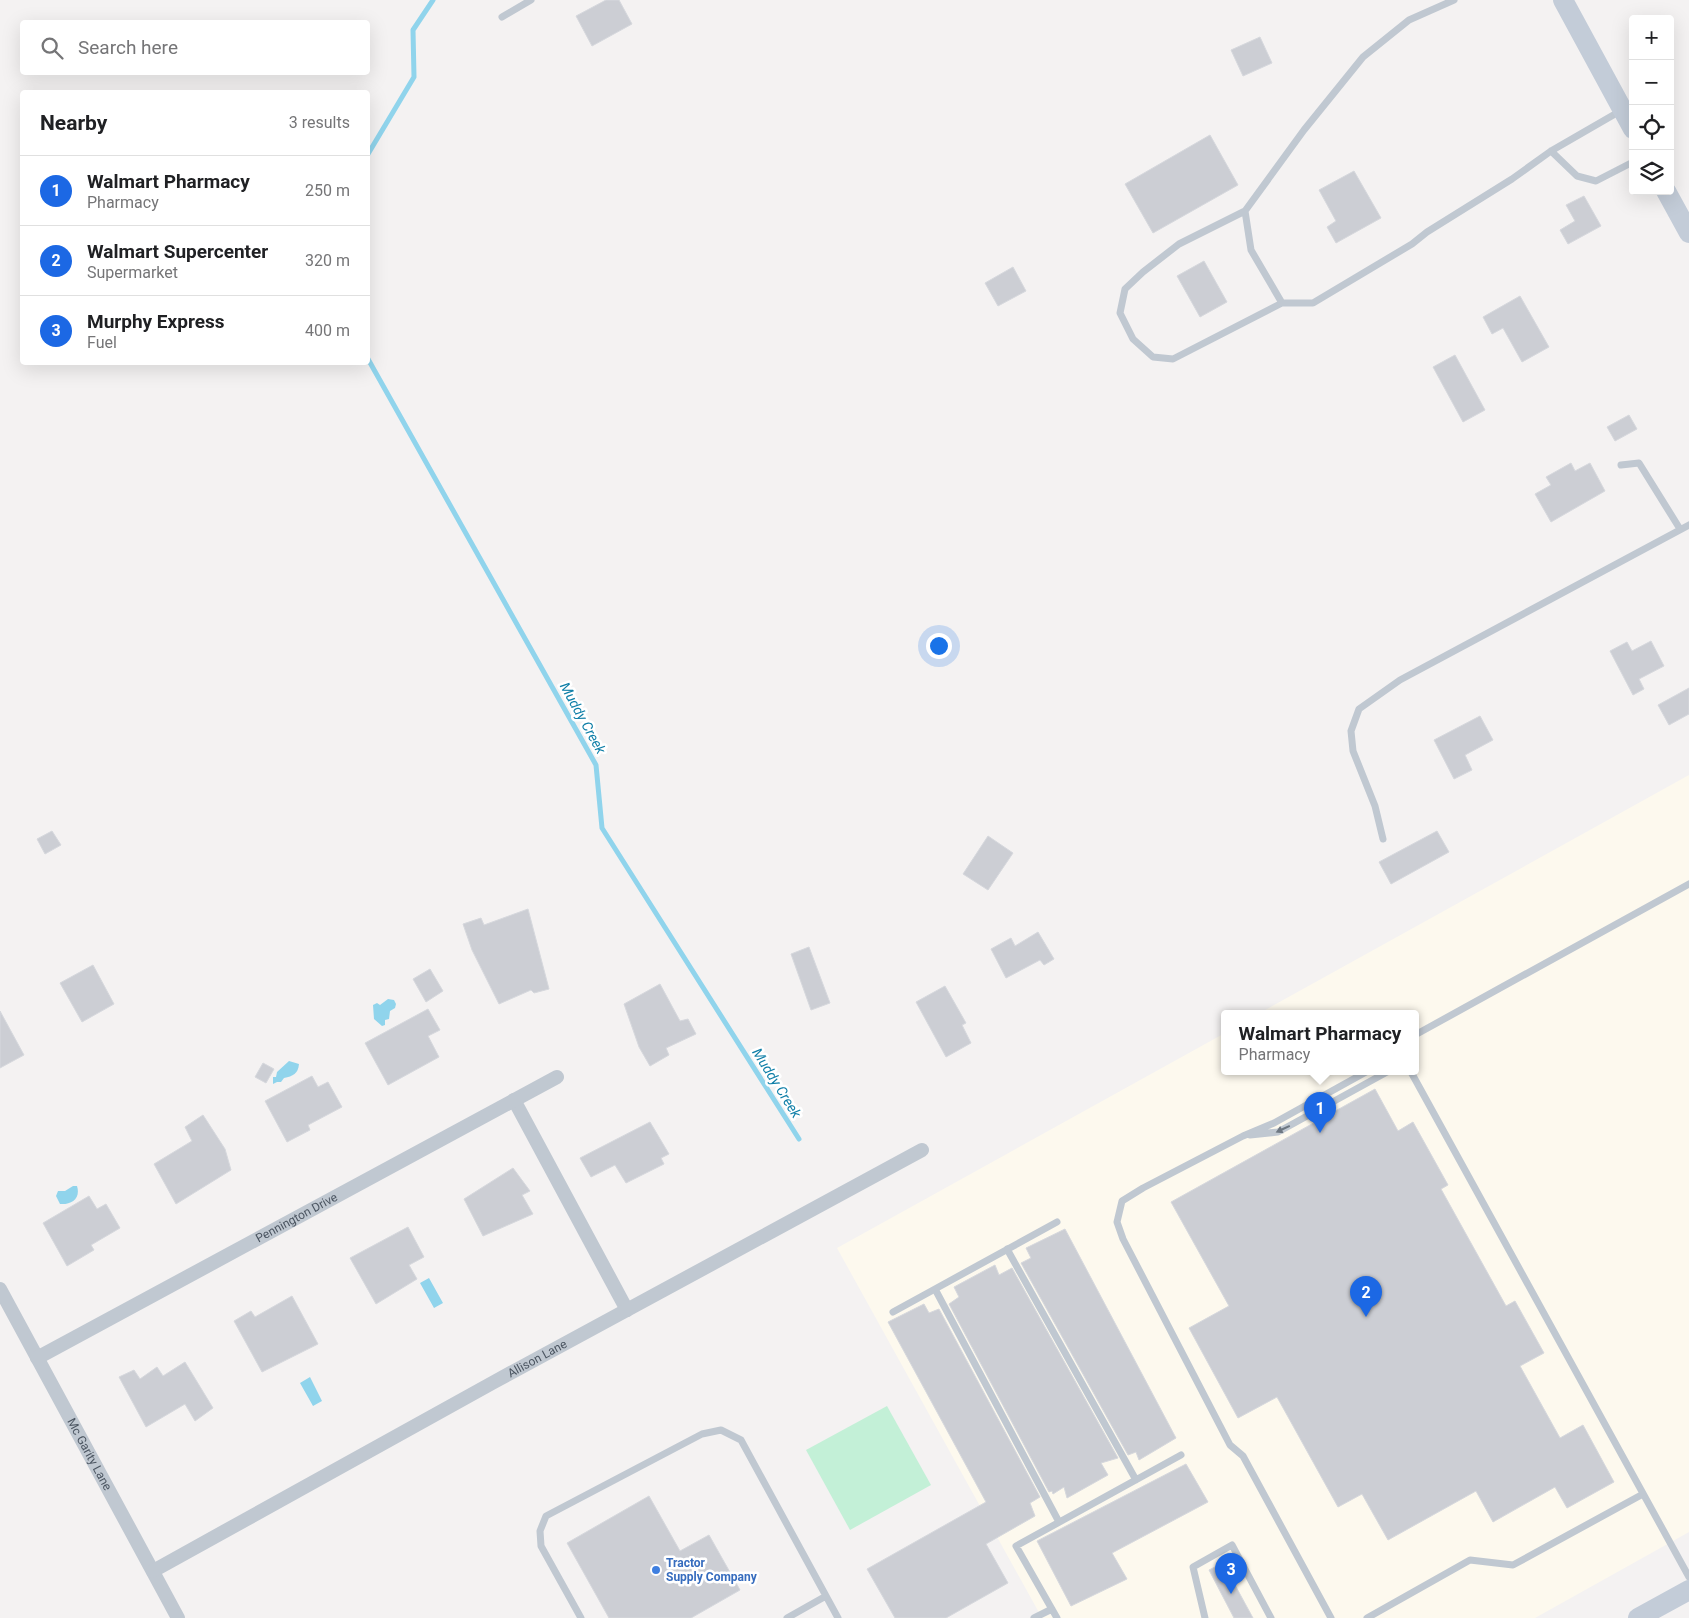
<!DOCTYPE html>
<html lang="en">
<head>
<meta charset="utf-8">
<style>
	body { margin:0; font-family:Roboto,sans-serif; background:#f2f2f2; color:#202124 }
	.controls { position:absolute; right:15px; top:15px; display:grid; overflow:hidden; border-radius:5px; box-shadow:0 5px 20px #0002 }
	.controls button { width:45px; height:45px; display:grid; place-items:center; padding:0; border:0; border-bottom:1px solid #e0e0e0; background:#fff; color:#202124; font:25px sans-serif }
	.you { position:absolute; left:938px; top:645px; width:18px; height:18px; margin:-12px; border:4px solid #fff; border-radius:50%; background:#1a73e8; box-shadow:0 0 0 8px #1a73e833 }
	.badge { display:grid; place-items:center; width:32px; height:32px; border-radius:50%; background:#1c68e4; color:#fff; font-size:16px; font-weight:700 }
	.pin { position:absolute; translate:-50% -41px; filter:drop-shadow(0 1px 2px #0008) }
	.pin::after { content:''; position:absolute; top:26px; width:18px; height:15px; background:inherit; clip-path:polygon(0 0,100% 0,50% 100%) }
	.popup { position:absolute; left:1221px; top:1010px; width:198px; height:65px; box-sizing:border-box; display:grid; place-content:center; border-radius:5px; background:#fff; filter:drop-shadow(0 1px 4px #0005); font-size:16px; white-space:nowrap; color:#757577 }
	.popup b { font-size:19px; color:#202124 }
	.popup::after { content:''; position:absolute; left:50%; top:100%; margin-left:-10px; border:10px solid transparent; border-top-color:#fff }
	.list { margin:0; padding:0; list-style:none }
	h2 { display:flex; justify-content:space-between; align-items:center; height:65px; margin:0; padding:0 20px; font-size:21px }
	h2 small { font-size:16px; font-weight:400; color:#757577 }
	.list li { display:grid; grid-template-columns:32px 1fr auto; gap:15px; align-items:center; box-sizing:border-box; height:70px; padding:0 20px; border-top:1px solid #e0e0e0 }
	.list b { display:block; font-size:19px; white-space:nowrap }
	.list p { margin:0; font-size:16px; white-space:nowrap; color:#757577 }
	.list em { font-size:16px; font-style:normal; color:#757577 }
	.icon { flex:none; width:28px; height:28px; fill:none; stroke:currentColor; stroke-width:2; stroke-linecap:round; stroke-linejoin:round }
	.map { position:relative; flex:none; width:1689px; height:1618px; overflow:hidden }
	.search { position:absolute; background:#fff; box-shadow:0 5px 20px #0002; left:20px; top:20px; width:350px; height:55px; display:flex; align-items:center; gap:12px; box-sizing:border-box; padding:0 18px; border-radius:5px; color:#757577; font-size:19px }
	.panel { position:absolute; background:#fff; box-shadow:0 5px 20px #0002; left:20px; top:90px; width:350px; height:275px; border-radius:5px }
	.map>svg:first-child { display:block }
</style>
</head>
<body>
<div class="map">
<svg width="1689" height="1618" viewBox="0 0 1689 1618">
	<rect width="100%" height="100%" fill="#f4f2f2"/>
	<!-- commercial -->
	<path fill="#fdf9ee" d="M1689,775V1532L1535,1618H1042L837,1248L1225,1033V1072H1415V1014H1258Z"/>
	<!-- green -->
	<path fill="#c3f0d7" d="M887,1406L931,1485L850,1530L806,1450Z"/>
	<!-- water -->
	<path fill="#90d4ec" d="M388,999L394,1000L396,1004L395,1008L390,1011L389,1019L385,1020V1025L382,1026L374,1019L373,1005L377,1003L380,1005Z
		M289,1061L299,1064C298,1074 293,1076 284,1078L281,1082H277L273,1084V1077H276L277,1072Z
		M73,1186H77C81,1199 71,1205 60,1204L56,1196L58,1191H65Z
		M429,1278L443,1303L434,1308L420,1283Z
		M310,1377L322,1401L313,1406L300,1383Z"/>
	<g fill="none" stroke-linecap="round" stroke-linejoin="round">
		<!-- stream -->
		<path stroke="#90d4ec" stroke-width="5" d="M368,154L414,77L413,30L433,0
			M368,359L596,765L602,828L799,1139"/>
	</g>
	<!-- building -->
	<path fill="#ccced4" stroke="#d6d8dd" d="M606,0H619L632,24L592,46L576,16Z
		M1260,37L1272,63L1243,76L1231,50Z
		M1210,135L1238,185L1153,233L1125,184Z
		M1354,171L1381,218L1336,243L1327,227L1336,221L1319,190Z
		M1584,196L1601,226L1568,244L1560,230L1575,221L1566,205Z
		M1204,261L1227,302L1200,317L1177,276Z
		M1013,267L1026,291L998,306L985,283Z
		M1520,296L1549,347L1522,362L1503,328L1492,334L1483,317Z
		M1455,355L1485,410L1463,422L1433,367Z
		M1629,415L1637,429L1615,441L1607,427Z
		M1571,463L1575,471L1590,463L1605,491L1551,522L1535,494L1551,485L1546,477Z
		M1651,641L1664,666L1639,679L1644,689L1633,695L1610,651L1627,642L1632,651Z
		M1689,688V714L1669,725L1658,705Z
		M1480,716L1493,740L1465,755L1472,770L1454,779L1434,740Z
		M52,831L61,845L45,854L37,839Z
		M1437,831L1449,852L1391,884L1379,862Z
		M988,836L1013,853L988,890L963,874Z
		M528,909L549,989L534,993L531,990L499,1004L472,950L463,924L481,918L484,925Z
		M1038,932L1054,959L1044,965L1040,960L1006,978L991,949L1011,938L1015,946Z
		M809,947L830,1003L811,1010L791,954Z
		M93,965L114,1004L82,1022L60,983Z
		M430,969L443,991L426,1002L413,979Z
		M660,984L680,1021L688,1019L696,1034L666,1048L669,1055L650,1066L639,1047L624,1004Z
		M945,986L966,1023L962,1025L971,1043L946,1057L916,1002Z
		M428,1009L440,1030L428,1036L439,1057L388,1085L365,1043Z
		M0,1011L24,1055L0,1068Z
		M263,1063L274,1069L266,1083L255,1077Z
		M312,1076L318,1087L328,1082L342,1107L308,1125L310,1130L287,1142L265,1101Z
		M1375,1089L1398,1131L1413,1122L1448,1185L1441,1189L1506,1306L1515,1301L1544,1353L1520,1366L1560,1438L1583,1425L1614,1482L1567,1508L1555,1487L1493,1522L1476,1491L1388,1540L1362,1494L1338,1507L1277,1397L1238,1418L1189,1328L1229,1306L1171,1202Z
		M203,1115L225,1149L231,1170L176,1204L154,1164L192,1141L185,1127Z
		M650,1122L669,1154L661,1158L664,1164L626,1183L615,1165L591,1177L580,1158Z
		M513,1168L530,1191L522,1195L533,1214L483,1236L464,1199Z
		M89,1196L97,1209L106,1204L120,1228L91,1245L94,1250L67,1266L43,1223Z
		M408,1227L424,1257L409,1265L417,1279L376,1304L350,1258Z
		M1065,1229L1176,1438L1139,1460L1136,1452L1128,1455L1021,1263L1031,1258L1026,1248Z
		M995,1265L999,1275L1012,1268L1118,1458L1101,1463L1108,1475L1067,1498L1064,1487L1053,1494L1052,1491L1049,1492L949,1304L959,1297L954,1287Z
		M292,1296L318,1344L262,1372L234,1321L251,1311L255,1317Z
		M924,1304L929,1313L939,1309L1040,1497L1030,1503L1035,1516L986,1544L1008,1583L946,1618H895L867,1569L986,1502L888,1322Z
		M185,1362L213,1408L195,1421L185,1404L146,1427L119,1377L134,1370L140,1379L157,1367L163,1376Z
		M1186,1464L1208,1502L1112,1553L1127,1579L1071,1606L1037,1541Z
		M649,1496L680,1551L709,1535L740,1590L691,1618H609L567,1543Z
		M1223,1563L1253,1618H1234L1209,1570Z"/>
	<g fill="none" stroke-linecap="round" stroke-linejoin="round">
		<!-- service -->
		<path stroke="#c0c8d1" stroke-width="7" d="M1454,0L1409,20L1363,57L1304,130L1245,211L1251,250L1282,303H1313L1412,244L1427,232L1512,179L1551,151L1622,110
			M502,17L531,0
			M1551,151L1577,176L1596,181L1633,162
			M1245,211L1179,244L1143,272L1125,289L1120,313L1133,339L1153,357L1173,359L1282,303
			M1621,465L1639,463L1680,529
			M1383,839L1375,806L1353,751L1351,731L1359,709L1400,680L1689,525
			M1415,1035L1689,884
			M1411,1072L1689,1577
			M1250,1135L1278,1132L1387,1072
			M1007,1249L1136,1480
			M935,1289L1057,1222
			M893,1312L935,1289L1059,1522
			M581,1618L541,1546L540,1531L546,1516L702,1434L721,1430L741,1440L838,1618
			M787,1618L826,1596
			M1034,1618L1052,1609
			M1057,1618L1016,1546L1181,1455
			M1205,1618L1193,1567L1232,1545L1271,1618
			M1331,1618L1243,1456L1230,1445L1123,1239L1117,1222L1122,1201L1143,1188L1243,1136L1274,1123L1366,1072
			M1367,1618L1470,1560L1513,1565L1643,1494"/>
		<!-- minor -->
		<g stroke="#c0c8d1" stroke-width="14">
			<path d="M514,1100L627,1310"/>
			<path id="s1" d="M0,1289L178,1618"/>
			<path id="s2" d="M37,1358L557,1077"/>
			<path id="s3" d="M153,1571L494,1382L922,1150"/>
		</g>
		<!-- secondary -->
		<path stroke="#c3ccd8" stroke-width="20" d="M1563,0L1633,129
			M1666,191L1689,233
			M1638,1618L1689,1590"/>
	</g>
	<!-- one-way arrows -->
	<defs><path id="oneway-solid" d="M-6-.8H1V-3.2L6.5 0L1 3.2V.8H-6Z" transform="scale(1.25)"/></defs>
	<use fill="#6d7782" href="#oneway-solid" transform="translate(1283 1129) rotate(155)"/>
	<!-- markers -->
	<circle fill="#3f7fe0" stroke="#fff" stroke-width="2" cx="656" cy="1570" r="5"/>
	<g text-anchor="middle" dominant-baseline="central" stroke-width="5" stroke-linejoin="round" paint-order="stroke">
		<!-- street labels -->
		<g font-size="12" fill="#4a5460" stroke="#fff">
			<text stroke="none"><textPath href="#s2" startOffset="295">Pennington Drive</textPath></text>
			<text stroke="none"><textPath href="#s3" startOffset="439">Allison Lane</textPath></text>
			<text stroke="none"><textPath href="#s1" startOffset="188">Mc Garity Lane</textPath></text>
		</g>
		<!-- shop labels -->
		<g font-size="12" font-weight="bold" fill="#366cbe" stroke="#fff" text-anchor="start">
			<text x="666" y="1563">Tractor<tspan x="666" dy="14">Supply Company</tspan></text>
		</g>
		<!-- water labels -->
		<g font-size="14" font-style="italic" fill="#0e7ea7" stroke="#fff">
			<text transform="translate(583 718) rotate(61)">Muddy Creek</text>
			<text transform="translate(777 1083) rotate(58)">Muddy Creek</text>
		</g>
	</g>
</svg>
<div class="controls">
<button>+</button>
<button>−</button>
<button><svg class="icon" aria-label="locate" viewBox="0 0 24 24"><circle cx="12" cy="12" r="6"/><path d="M12 2v4M12 18v4M2 12h4M18 12h4"/></svg></button>
<button><svg class="icon" aria-label="layers" viewBox="0 0 24 24"><path d="M12 4l9 5-9 5-9-5zM3 14l9 5 9-5"/></svg></button>
</div>
<div class="you"></div>
<div class="pin badge" style="left:1320px;top:1133px">1</div>
<div class="popup"><b>Walmart Pharmacy</b>Pharmacy</div>
<div class="pin badge" style="left:1366px;top:1317px">2</div>
<div class="pin badge" style="left:1231px;top:1594px">3</div>
<div class="search"><svg class="icon" aria-label="search" viewBox="0 0 24 24"><circle cx="10" cy="10" r="6"/><path d="M15 15l6 6"/></svg>Search here</div>
<section class="panel">
<h2>Nearby<small>3 results</small></h2>
<ul class="list">
<li><span class="badge">1</span><div><b>Walmart Pharmacy</b><p>Pharmacy</p></div><em>250 m</em></li>
<li><span class="badge">2</span><div><b>Walmart Supercenter</b><p>Supermarket</p></div><em>320 m</em></li>
<li><span class="badge">3</span><div><b>Murphy Express</b><p>Fuel</p></div><em>400 m</em></li>
</ul>
</section>
</div>
</body>
</html>
